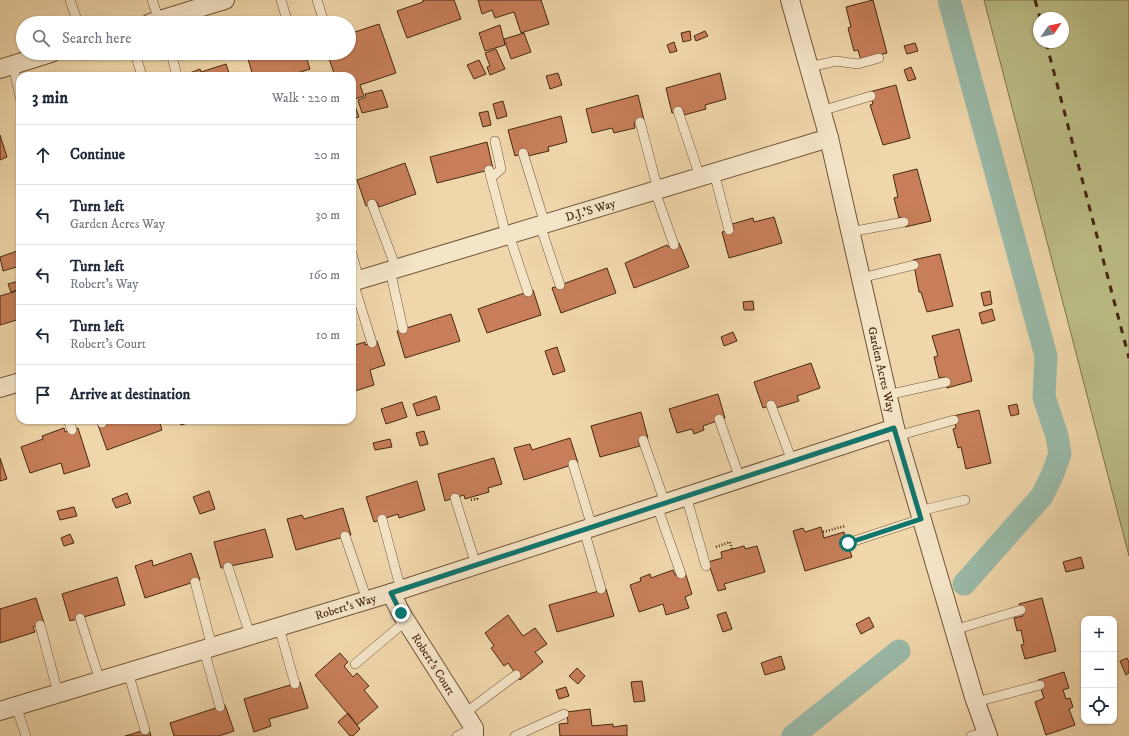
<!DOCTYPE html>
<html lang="en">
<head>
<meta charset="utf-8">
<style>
	body { margin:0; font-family:"IM FELL DW Pica",serif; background:#f6f6f7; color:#1f2937 }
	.controls { position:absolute; right:12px; bottom:12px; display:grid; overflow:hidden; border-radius:8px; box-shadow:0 1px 3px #0004 }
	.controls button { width:36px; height:36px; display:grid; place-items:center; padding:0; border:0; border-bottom:1px solid #e0e1e3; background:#fff; color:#1f2937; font:20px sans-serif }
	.compass { position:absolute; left:1033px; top:12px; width:36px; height:36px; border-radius:50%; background:#fff; box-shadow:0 1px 3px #0004; rotate:56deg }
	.stop { position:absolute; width:12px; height:12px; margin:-9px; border:3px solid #0f766e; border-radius:50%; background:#fff }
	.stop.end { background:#0f766e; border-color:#fff; box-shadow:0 1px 4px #0008 }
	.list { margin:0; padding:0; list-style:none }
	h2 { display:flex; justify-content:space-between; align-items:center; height:52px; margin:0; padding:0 16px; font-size:17px }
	h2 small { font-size:13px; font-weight:400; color:#747a83 }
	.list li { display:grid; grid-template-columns:26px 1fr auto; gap:12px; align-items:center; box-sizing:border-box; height:60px; padding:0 16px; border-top:1px solid #e0e1e3 }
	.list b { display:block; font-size:15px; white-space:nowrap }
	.list p { margin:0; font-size:13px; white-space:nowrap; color:#747a83 }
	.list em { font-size:13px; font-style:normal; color:#747a83 }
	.icon { flex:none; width:22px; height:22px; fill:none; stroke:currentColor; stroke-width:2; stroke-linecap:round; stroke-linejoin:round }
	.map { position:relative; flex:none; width:1129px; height:736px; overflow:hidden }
	.search { position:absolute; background:#fff; box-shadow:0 1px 3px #0004; left:16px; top:16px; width:340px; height:44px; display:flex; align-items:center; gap:10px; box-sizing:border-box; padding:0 14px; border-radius:22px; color:#747a83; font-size:15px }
	.panel { position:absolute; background:#fff; box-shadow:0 1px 3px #0004; left:16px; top:72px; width:340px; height:352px; border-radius:12px }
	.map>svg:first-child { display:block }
</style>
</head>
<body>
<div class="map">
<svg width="1129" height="736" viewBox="0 0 1129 736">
	<rect width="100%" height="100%" fill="#f0d7ab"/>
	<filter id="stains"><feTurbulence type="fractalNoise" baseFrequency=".005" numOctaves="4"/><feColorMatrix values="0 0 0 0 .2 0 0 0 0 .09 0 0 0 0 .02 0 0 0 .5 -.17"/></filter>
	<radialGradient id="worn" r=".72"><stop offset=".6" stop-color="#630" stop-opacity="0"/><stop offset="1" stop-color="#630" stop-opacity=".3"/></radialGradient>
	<!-- green -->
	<path fill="#bcbe87" stroke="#81734c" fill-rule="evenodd" d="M984,0H1129V556ZM1039,18H1063V42H1039Z"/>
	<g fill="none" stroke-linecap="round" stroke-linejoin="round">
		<!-- canal -->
		<path stroke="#9abaa9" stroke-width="23" d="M949,0L1046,356L1044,397L1057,436L1060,454L1053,473L1042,496L964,584
			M793,736L899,651"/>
	</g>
	<!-- building -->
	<path fill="#c87f59" stroke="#462812" d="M423,0H454L461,19L407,38L397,11L423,2Z
		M478,0H541L549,24L521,33L514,12L495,18L492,10L482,14Z
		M873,0L887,53L861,60L858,50L854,51L848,28L851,27L846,7Z
		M379,24L396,73L360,85L364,96L352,100V76H335L327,53H349V34Z
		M500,25L505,45L485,51L479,33Z
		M690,31L691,40L683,42L681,33Z
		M705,31L708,36L696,41L694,36Z
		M524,33L531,52L511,59L504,39Z
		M674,42L677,51L670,53L667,45Z
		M915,43L918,51L907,54L904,46Z
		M496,49L505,69L490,75L487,67L490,66L485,53Z
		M268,53H305L310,69L288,76H253L248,59Z
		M479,60L486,74L474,79L467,65Z
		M226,64L230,76H182L200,69L201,72Z
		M911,67L916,79L908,81L904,70Z
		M558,73L562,85L550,89L546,76Z
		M720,73L726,99L705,105L706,109L684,115L683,110L672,113L666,88Z
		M896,85L910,138L883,145L870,105L873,104L869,92Z
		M382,90L388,107L362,113L358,100L366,97L365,94Z
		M638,95L644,120L634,123L635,128L614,133L612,128L592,133L586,109Z
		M503,101L507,116L497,119L493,104Z
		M355,106L359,117L352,119V107Z
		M488,111L491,125L483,127L479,113Z
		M561,116L567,142L548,147L549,151L528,156V152L515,156L508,130Z
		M0,135L7,157L0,160Z
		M487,142L493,169L437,183L430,157Z
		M405,163L416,194L379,207L377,202L366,206L357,180Z
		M917,169L931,221L905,227L902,217L899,218L894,198L898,197L893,175Z
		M774,217L782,243L729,258L722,232L734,229L732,224L753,218L754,222Z
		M679,243L689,267L634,288L625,263L667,245L668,247Z
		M20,250V266L3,271L0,257Z
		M940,254L953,306L927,312L921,292H919L913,260Z
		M607,268L616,293L561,313L552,288Z
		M19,281L20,289L11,292L8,284Z
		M20,290V319L0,325V296Z
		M533,290L541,315L487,333L478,309Z
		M990,291L992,304L984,306L981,293Z
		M753,301L754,310H744L743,302Z
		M992,309L995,320L982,324L979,313Z
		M451,314L460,341L405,358L397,331Z
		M959,329L972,381L947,388L945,377L939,378L934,357L938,356L932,336Z
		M733,332L737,341L724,346L721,337Z
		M377,341L385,365L370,370L374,385L352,392V343L354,342L355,345L365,342V345Z
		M557,347L565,371L553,375L545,351Z
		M811,363L820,388L797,396L799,401L776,408L774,404L763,408L754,382Z
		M718,394L725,418L703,426L704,430L694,434L692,429L677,433L669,409Z
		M436,396L440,409L417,416L413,404Z
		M402,402L407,417L386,424L381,409Z
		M1017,404L1019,414L1011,416L1008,406Z
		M979,410L991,463L966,469L961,447L958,448L953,429L956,428L953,416Z
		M641,412L648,438L638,441L640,446L600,457L591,426Z
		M108,420H159L162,430L107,450L98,425Z
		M179,420H198L181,425Z
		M64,428L65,432L78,428L90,466L64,474L61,463L30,473L21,447L43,439L42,436Z
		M424,431L428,444L420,446L416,433Z
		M570,438L578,463L524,480L514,448L530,444L532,450Z
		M390,439L392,447L375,450L373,443Z
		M0,458L7,479L0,481Z
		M494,458L502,484L488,488L489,492L465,499L464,495L445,501L438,474Z
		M417,481L425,510L399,518L398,514L374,522L366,497Z
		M209,491L215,509L200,514L193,497Z
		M127,493L131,503L116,508L112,499Z
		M74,507L77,516L60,520L57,511Z
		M343,508L351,535L296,550L287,519L302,515L304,519Z
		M821,527L824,538L844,532L852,557L805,571L793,531L803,528L805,532Z
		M265,529L273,557L221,568L214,542Z
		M70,534L74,543L64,546L61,538Z
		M744,546L745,549L757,546L765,572L724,584L726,589L718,591L708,562L722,558L721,552Z
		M191,553L200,580L145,598L135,566L152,560L153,566Z
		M1081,557L1084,568L1066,572L1063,562Z
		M673,570L675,575L685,572L692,594L685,597L689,608L666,615L663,604L639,612L630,585L641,581L640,578L650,574L651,578Z
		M117,577L125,605L70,621L62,594Z
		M606,589L614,616L557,632L549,605Z
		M36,598L44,623L33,627L35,632L0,643V609Z
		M1042,598L1056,651L1025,659L1021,645L1024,644L1021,630L1017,631L1014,618L1023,616L1019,604Z
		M726,612L732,629L723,632L717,615Z
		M508,615L523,636L535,628L547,644L535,652L543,662L520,680L508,663L504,666L491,648L494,646L485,633Z
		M869,617L874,627L861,634L856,624Z
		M340,653L348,662L344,666L353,677L357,673L369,686L364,690L378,707L357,725L315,675Z
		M781,656L785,669L765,675L761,663Z
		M1127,658L1129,662V673L1126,675L1120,661Z
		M577,668L585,676L578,684L569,676Z
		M1064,672L1069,688L1063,690L1066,699L1070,698L1073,707L1069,709L1075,725L1046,735L1035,702L1044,698L1038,680Z
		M642,681L645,701L634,702L631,682Z
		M300,682L308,708L269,719L271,726L254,732L244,699Z
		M566,687L569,696L559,699L556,690Z
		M225,705L234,731L219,736H174L170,723Z
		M590,709L592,726L613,724V727L627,725V736H560L559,724L568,723L567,712Z
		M348,713L360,729L353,736H350L338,722Z
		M149,729L151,736H125L145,730Z"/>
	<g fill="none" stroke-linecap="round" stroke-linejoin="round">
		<defs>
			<path id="service" d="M70,0L78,23
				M152,0L159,20
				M281,0L288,23
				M317,0L324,22
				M135,53L142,76
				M171,53L177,76
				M13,65L20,97
				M809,67L836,61L858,64L879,58
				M678,111L700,177
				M821,111L871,96
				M640,122L658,190
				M523,153L545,224
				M489,170L506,235
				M714,173L729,230
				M491,178L501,169L495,141
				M655,191L674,245
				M372,204L396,268
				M540,225L560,285
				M850,232L904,222
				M509,235L528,292
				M352,254L359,280
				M390,270L403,329
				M861,278L914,265
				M353,282L372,343
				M887,395L946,382
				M771,405L792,461
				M719,419L740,479
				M68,420L72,430
				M102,420V423
				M897,436L954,420
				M643,440L665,503
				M573,464L592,527
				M686,496L706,566
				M455,498L476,565
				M657,506L681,574
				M919,511L965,500
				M382,519L401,590
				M584,530L601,589
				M345,536L367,600
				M848,543L921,519
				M228,567L250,635
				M195,582L212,647
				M80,618L100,681
				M40,625L58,693
				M279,627L295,684
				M954,630L1021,610
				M204,650L220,707
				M355,664L406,621
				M128,672L145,730
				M976,702L1040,685
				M16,706L26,736
				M465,713L516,675
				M457,736L474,728
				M515,736L564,714
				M971,736L986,732"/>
			<g id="minor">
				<path id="s1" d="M790,0L829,138L895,428L974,697L988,736"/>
				<path d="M150,23L225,0"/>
				<path d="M0,69L51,53"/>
				<path id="s2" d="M352,282L829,138"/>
				<path d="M0,388L20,382"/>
				<path id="s3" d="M391,593L401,613L474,728V736"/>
				<path id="s4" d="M0,711L391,593L895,428"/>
			</g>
		</defs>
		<!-- service casing -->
		<use href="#service" stroke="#705438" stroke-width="10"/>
		<!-- minor casing -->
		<use href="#minor" stroke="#705438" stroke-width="20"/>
		<!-- path -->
		<path stroke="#462812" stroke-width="2.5" stroke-dasharray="1 2" stroke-linecap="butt" d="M471,500L477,499V495
			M823,532L845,526
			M716,547L730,542L732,549"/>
		<!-- service -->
		<use href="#service" stroke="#f5e5c8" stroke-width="9"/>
		<!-- minor -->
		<use href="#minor" stroke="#f5e5c8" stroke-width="18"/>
		<!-- rail -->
		<path stroke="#462812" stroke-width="3" stroke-dasharray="7 7" stroke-linecap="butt" d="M1035,0L1040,18
			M1046,42L1129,358"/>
	</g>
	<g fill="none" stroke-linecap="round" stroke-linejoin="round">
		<!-- route -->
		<path stroke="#0f766e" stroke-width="5" d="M401,613L391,593L894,428L921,519L848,543"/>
	</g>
	<g text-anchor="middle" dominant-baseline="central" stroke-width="3" stroke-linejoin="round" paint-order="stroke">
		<!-- street labels -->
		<g font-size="12" fill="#462812" stroke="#f5e5c8">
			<text stroke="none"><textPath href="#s2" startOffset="249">D.J.'S Way</textPath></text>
			<text stroke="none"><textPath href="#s1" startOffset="381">Garden Acres Way</textPath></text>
			<text stroke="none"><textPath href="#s4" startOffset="361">Robert's Way</textPath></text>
			<text stroke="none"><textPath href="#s3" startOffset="83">Robert's Court</textPath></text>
		</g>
	</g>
	<rect width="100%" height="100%" filter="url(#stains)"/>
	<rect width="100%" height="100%" fill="url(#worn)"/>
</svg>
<div class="controls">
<button>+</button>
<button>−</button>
<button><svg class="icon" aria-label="locate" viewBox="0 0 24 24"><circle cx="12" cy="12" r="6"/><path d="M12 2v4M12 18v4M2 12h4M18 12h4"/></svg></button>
</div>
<svg class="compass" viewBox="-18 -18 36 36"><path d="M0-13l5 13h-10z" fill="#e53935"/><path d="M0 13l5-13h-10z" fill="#747a83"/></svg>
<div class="stop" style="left:848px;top:543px"></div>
<div class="stop end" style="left:401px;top:613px"></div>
<div class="search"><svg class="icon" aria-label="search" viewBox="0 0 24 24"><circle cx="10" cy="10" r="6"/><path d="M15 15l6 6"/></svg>Search here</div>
<section class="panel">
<h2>3 min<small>Walk · 220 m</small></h2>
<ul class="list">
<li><svg class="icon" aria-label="ahead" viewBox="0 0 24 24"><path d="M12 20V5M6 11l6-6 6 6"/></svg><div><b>Continue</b></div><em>20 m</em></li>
<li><svg class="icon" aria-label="left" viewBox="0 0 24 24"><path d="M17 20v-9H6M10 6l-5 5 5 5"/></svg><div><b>Turn left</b><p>Garden Acres Way</p></div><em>30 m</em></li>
<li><svg class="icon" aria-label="left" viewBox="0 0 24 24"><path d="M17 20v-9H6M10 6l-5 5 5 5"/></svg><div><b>Turn left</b><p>Robert's Way</p></div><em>160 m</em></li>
<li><svg class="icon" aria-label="left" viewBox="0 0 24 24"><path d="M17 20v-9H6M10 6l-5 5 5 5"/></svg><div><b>Turn left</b><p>Robert's Court</p></div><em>10 m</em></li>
<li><svg class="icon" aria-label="arrive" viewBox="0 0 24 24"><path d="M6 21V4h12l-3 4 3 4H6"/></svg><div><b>Arrive at destination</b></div></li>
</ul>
</section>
</div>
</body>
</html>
